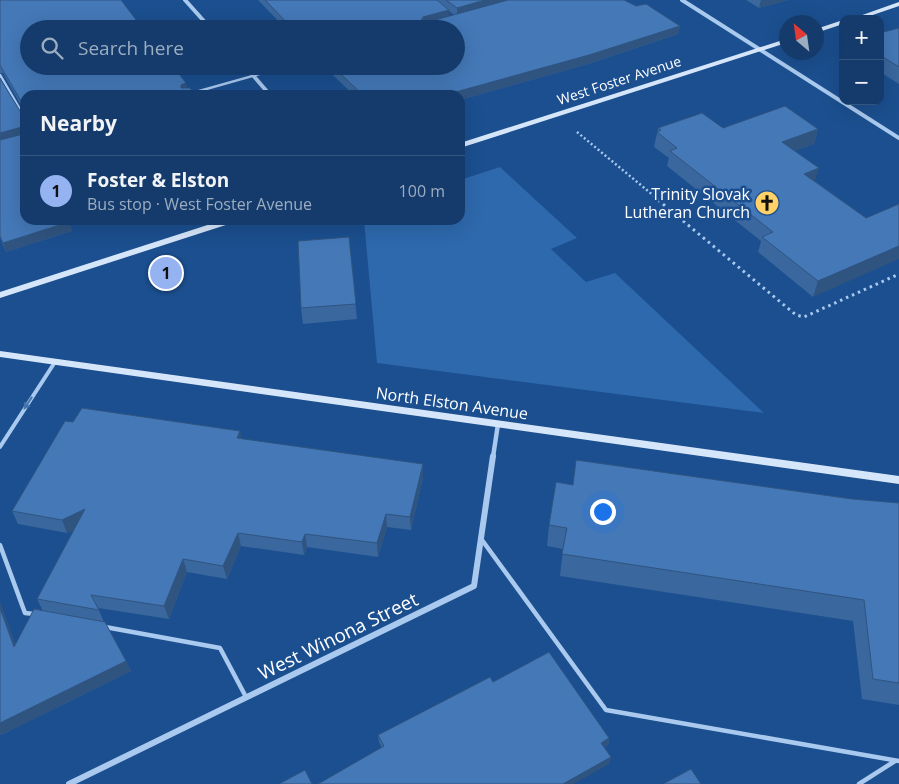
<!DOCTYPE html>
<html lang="en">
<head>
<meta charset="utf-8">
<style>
	body { margin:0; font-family:"Open Sans",sans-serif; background:#1d4271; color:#f1f3f6 }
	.controls { position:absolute; right:15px; top:15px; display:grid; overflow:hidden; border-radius:10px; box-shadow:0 5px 20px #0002 }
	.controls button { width:45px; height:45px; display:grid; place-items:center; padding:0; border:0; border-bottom:1px solid #33557e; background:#143b6b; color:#f1f3f6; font:25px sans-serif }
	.compass { position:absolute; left:779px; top:15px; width:45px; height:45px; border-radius:50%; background:#143b6b; box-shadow:0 5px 20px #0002; rotate:331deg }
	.you { position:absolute; left:602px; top:511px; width:18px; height:18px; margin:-12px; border:4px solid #fff; border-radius:50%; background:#1a73e8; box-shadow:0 0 0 8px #1a73e833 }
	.badge { display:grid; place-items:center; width:32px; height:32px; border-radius:50%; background:#95b2f1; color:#111; font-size:16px; font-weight:700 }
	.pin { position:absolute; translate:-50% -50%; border:2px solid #fff; box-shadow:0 1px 5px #0006 }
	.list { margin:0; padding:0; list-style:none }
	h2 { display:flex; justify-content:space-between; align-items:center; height:65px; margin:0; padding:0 20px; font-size:21px }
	h2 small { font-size:16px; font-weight:400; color:#9dadc1 }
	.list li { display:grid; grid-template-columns:32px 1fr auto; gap:15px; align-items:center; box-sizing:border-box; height:70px; padding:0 20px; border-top:1px solid #33557e }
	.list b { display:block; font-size:19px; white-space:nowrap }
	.list p { margin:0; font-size:16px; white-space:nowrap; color:#9dadc1 }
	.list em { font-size:16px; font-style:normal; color:#9dadc1 }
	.icon { flex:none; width:28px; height:28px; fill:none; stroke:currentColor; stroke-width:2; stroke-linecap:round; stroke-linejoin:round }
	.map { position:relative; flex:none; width:899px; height:784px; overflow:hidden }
	.search { position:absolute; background:#143b6b; box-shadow:0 5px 20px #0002; left:20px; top:20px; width:445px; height:55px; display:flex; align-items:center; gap:12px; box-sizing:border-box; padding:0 18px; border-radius:28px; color:#9dadc1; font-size:19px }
	.panel { position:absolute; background:#143b6b; box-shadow:0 5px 20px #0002; left:20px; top:90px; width:445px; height:135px; border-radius:15px }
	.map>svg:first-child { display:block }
</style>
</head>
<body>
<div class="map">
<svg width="899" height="784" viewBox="0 0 899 784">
	<rect width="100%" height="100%" fill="#1b4f8f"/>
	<!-- green -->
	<path fill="#2e69ad" d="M500,167L577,238L551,249L586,282L615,273L764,413L377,363L364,220H460V180Z"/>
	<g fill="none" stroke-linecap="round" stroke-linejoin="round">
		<!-- path-far1 -->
		<path stroke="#a9c9ee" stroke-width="2.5" stroke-dasharray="2 2.5" stroke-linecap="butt" d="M577,132L660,201"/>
		<!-- path -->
		<path stroke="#a9c9ee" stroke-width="3" stroke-dasharray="2.5 4" stroke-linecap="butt" d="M658,200L796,315L804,317L899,274"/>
		<!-- service-far2 -->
		<path stroke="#a9c9ee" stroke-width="2.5" d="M0,75L25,118
			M185,95L288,66"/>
		<!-- service-far1 -->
		<path stroke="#a9c9ee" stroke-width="4" d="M0,447L55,362"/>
		<!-- service -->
		<path stroke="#a9c9ee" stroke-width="4.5" d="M482,540L606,710L899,761
			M0,545L25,613L34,614
			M105,627L220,648L246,697
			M859,784L895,761"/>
		<!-- minor-far2 -->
		<path stroke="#a9c9ee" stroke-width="4" d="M185,0L211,29
			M682,0L899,138
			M245,66L270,95"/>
		<!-- minor-far1 -->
		<path stroke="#a9c9ee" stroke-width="4.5" d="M493,457L498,424"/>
		<!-- minor -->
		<path stroke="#a9c9ee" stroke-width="6" d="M69,784L474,586L493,456"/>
		<!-- secondary -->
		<path fill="#d6e6fa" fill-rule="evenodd" d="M899,2V6L861,19H851Z
			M843,20V24L816,33V29Z
			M786,39V43L460,148V143Z
			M223,220H236L235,222L0,298V292Z
			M0,351L899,476V484L0,357Z"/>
	</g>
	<!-- wall -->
	<path fill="#3a679d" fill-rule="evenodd" d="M0,0L72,231L6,252L0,238V78L20,111L23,112L24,111L3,73H0Z
		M258,0H624L636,6L680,26L678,34L588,64L460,100V95H354L323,66H456V29H286ZM449,11L454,15L449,16Z
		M746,0H788L759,8Z
		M899,28V84L880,72V33Z
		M658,128L818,129L814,144L794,151L815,181L866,218L813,297L758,252L761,241L667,166L669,158L654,147Z
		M349,237L357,319L303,324L301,308Z
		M73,422L240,431L241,439L423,478L411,530L387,527L378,557L307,547L304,555L241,546L227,579L187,572L169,619L98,608L104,622L126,661L131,671L1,735L0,733V602L15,644L43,611L37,599L74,530L67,533L18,524L12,511Z
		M852,499L899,503V705L862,699L853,621L560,576L563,549L547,546L549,525Z
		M493,682L609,738L608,745L604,747L611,757L609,764L382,748L379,742L378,735Z"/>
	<!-- shaded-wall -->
	<path fill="#305480" d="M485,0H515L457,17V8Z
		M761,0H788L759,8Z
		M449,10V19L423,26L421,21L423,17Z
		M680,26L678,34L588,64L460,100V95H445Z
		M186,83L188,91L181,88V85Z
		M22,127L25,136L0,143V133Z
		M818,129L814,144L778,157L782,142Z
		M819,168L814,183L804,174Z
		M69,222L72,231L6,252L3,243Z
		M899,246V259L813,297L818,281Z
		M240,431L243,445L237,438Z
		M423,464V478L411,530L410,517Z
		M85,509L91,523L67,533L62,520Z
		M386,514L387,527L378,557L377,543Z
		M238,533L241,546L227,579L223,566Z
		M305,534L307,547L304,555L302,542Z
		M183,559L187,572L169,619L164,606Z
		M0,602L20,657L14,647L0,608Z
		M126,661L131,671L1,735L0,733V723Z
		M609,738L608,745L599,750L601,743Z
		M611,757L609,764L574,784H563Z"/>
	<!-- building -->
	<path fill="#4478b7" stroke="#305480" d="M0,0H121L143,29H29V66H173L186,83L181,85V88H190L195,95H25V108L0,65Z
		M265,0H437L449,10L423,17L421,21L424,23L508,0H624L636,6L646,4L680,26L589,55L445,95H363L332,66H456V29H293Z
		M446,0H485L457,8Z
		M899,28V67L880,55V33Z
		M0,78L20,111L23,112L25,109V130L22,127L0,133Z
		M785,106L818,129L782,142L819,168L804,174L866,218L899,204V246L818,281L762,237L773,232L670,151L677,148L657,132L661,130L658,128L702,113L723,128Z
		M25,131V220H68L69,222L3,243L0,236V140L23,134Z
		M349,237L356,304L301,308L298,241Z
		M82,408L240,431L237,438L423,464L410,517L386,514L377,543L305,534L302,542L238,533L223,566L183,559L164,606L91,595L99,610L37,599L85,509L62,520L12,511L65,421L73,422Z
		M576,460L852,499L899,503V683L873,679L864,600L562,554L567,528L549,525L556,482L573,485Z
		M0,608L14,647L34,609L105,622L126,661L0,723Z
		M549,652L609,738L601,743L611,757L563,784H318L384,746L378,735L490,677L493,682Z
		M691,769L701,784H663Z
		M305,770L312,784H279Z"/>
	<!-- one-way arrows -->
	<defs><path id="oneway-solid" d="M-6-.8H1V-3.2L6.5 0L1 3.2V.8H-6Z" transform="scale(1.25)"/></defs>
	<use fill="#4674ac" href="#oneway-solid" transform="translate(28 403) rotate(123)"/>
	<!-- icons -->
	<defs>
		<symbol id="church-disc" viewBox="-11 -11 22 22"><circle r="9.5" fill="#ffd166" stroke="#1b4f8f"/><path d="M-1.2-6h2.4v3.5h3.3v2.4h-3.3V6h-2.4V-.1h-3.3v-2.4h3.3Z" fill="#111"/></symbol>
	</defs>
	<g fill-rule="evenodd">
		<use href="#church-disc" x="753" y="189" width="28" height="28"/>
	</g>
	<g text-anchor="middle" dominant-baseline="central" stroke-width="5" stroke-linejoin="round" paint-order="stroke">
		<!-- far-street labels -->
		<g font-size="14" fill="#fff" stroke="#1b4f8f">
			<text transform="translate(619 80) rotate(-18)">West Foster Avenue</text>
		</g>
		<!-- poi labels -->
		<g font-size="16" fill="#fff" stroke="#1b4f8f" text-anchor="end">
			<text x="750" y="194">Trinity Slovak<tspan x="750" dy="18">Lutheran Church</tspan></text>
		</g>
		<!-- street labels -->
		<g font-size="16" fill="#fff" stroke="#1b4f8f">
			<text transform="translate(452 403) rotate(8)">North Elston Avenue</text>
		</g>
		<!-- near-street labels -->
		<g font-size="19" fill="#fff" stroke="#1b4f8f">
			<text transform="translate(338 636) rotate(-26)">West Winona Street</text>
		</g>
	</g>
</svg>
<div class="controls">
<button>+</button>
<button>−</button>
</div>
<svg class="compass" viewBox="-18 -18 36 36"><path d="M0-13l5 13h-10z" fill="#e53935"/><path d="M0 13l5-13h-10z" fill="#9dadc1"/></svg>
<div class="you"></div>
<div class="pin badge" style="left:166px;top:273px">1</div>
<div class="search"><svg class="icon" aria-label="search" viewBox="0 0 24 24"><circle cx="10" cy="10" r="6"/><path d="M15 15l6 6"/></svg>Search here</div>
<section class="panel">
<h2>Nearby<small></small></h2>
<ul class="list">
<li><span class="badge">1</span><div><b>Foster &amp; Elston</b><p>Bus stop · West Foster Avenue</p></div><em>100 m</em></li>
</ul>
</section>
</div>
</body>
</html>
